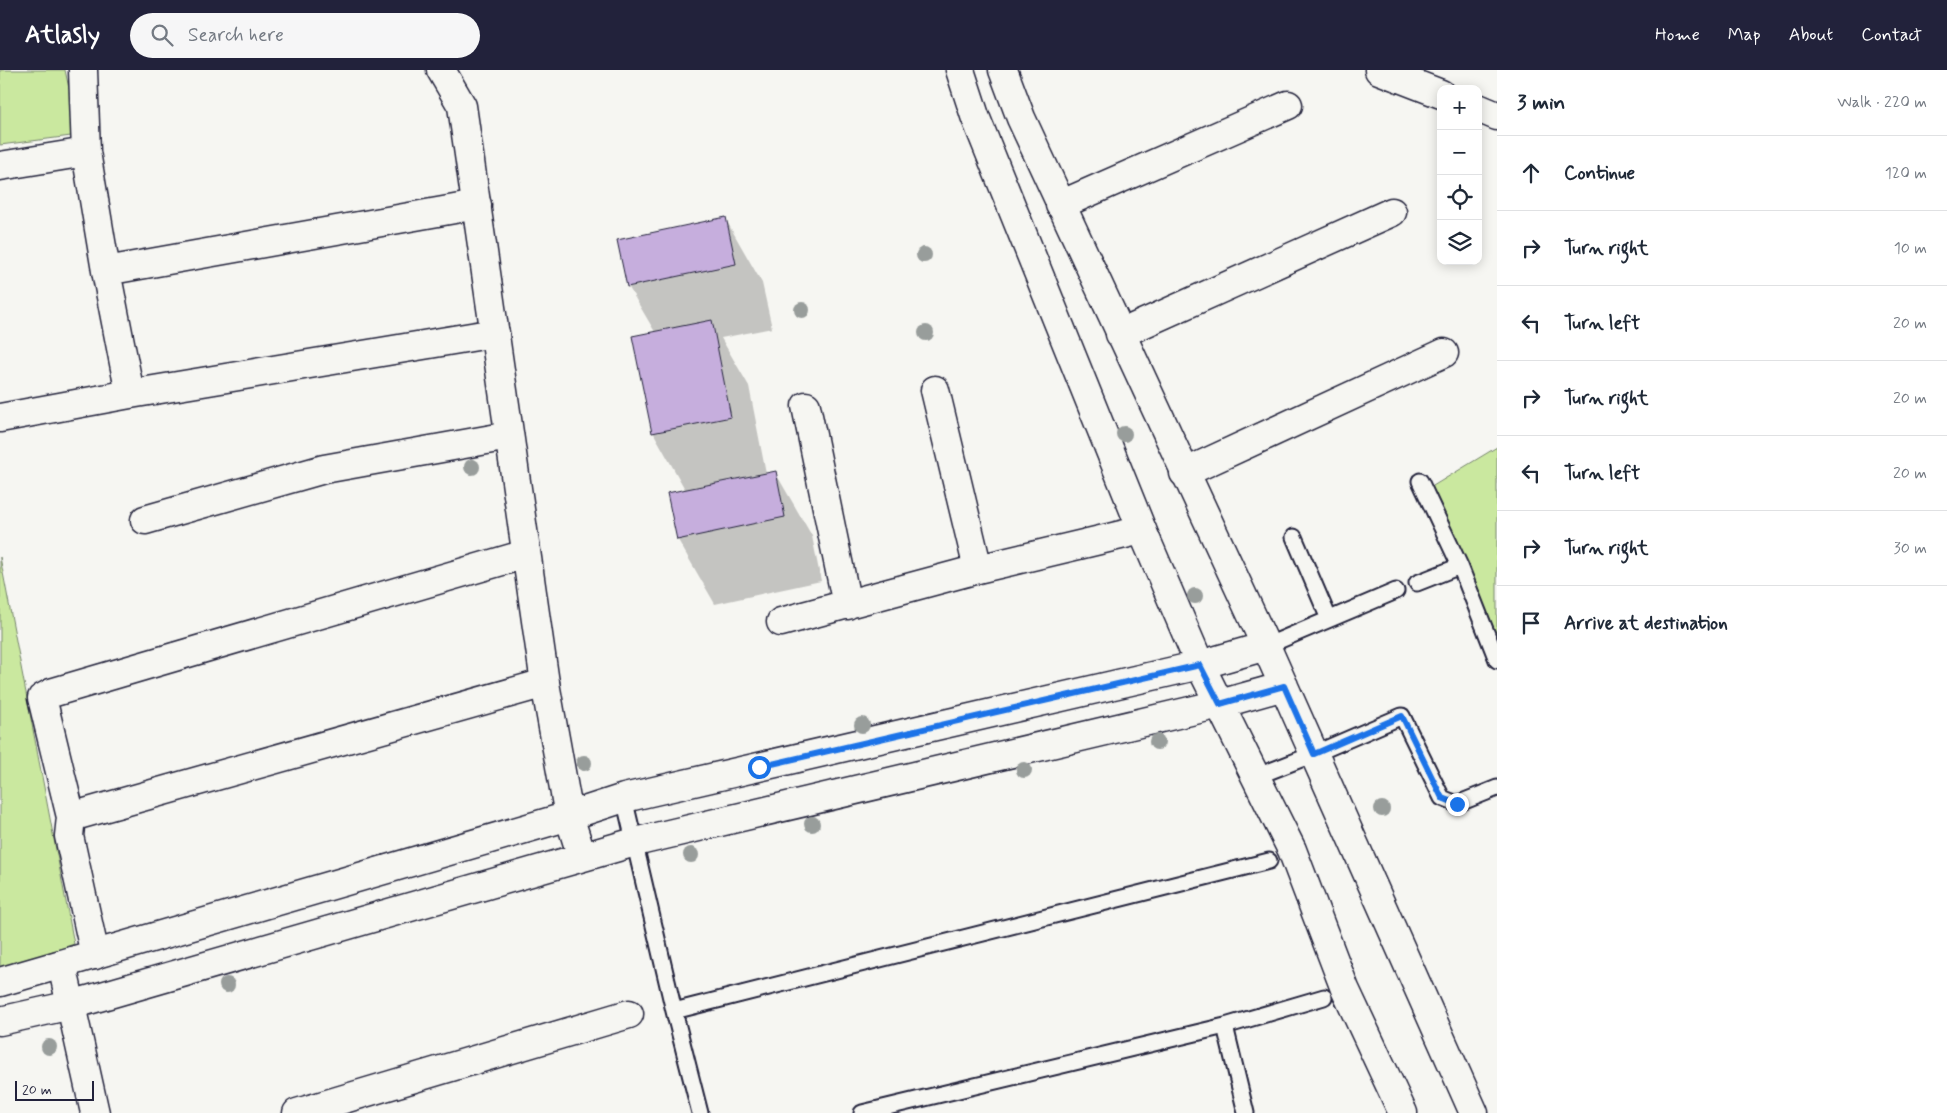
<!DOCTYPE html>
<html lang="en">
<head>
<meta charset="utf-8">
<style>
	body { margin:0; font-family:Mynerve,sans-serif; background:#f6f6f7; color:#1f2937 }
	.controls { position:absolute; right:15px; top:15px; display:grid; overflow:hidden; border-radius:10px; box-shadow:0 2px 12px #0003 }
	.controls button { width:45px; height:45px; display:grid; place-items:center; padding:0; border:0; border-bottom:1px solid #e0e1e3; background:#fff; color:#1f2937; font:25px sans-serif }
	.scale { position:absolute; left:15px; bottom:12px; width:79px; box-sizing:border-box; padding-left:5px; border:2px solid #22223b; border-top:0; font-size:14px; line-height:18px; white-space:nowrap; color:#22223b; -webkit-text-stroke:4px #f6f6f2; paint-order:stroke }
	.stop { position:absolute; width:15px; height:15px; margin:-11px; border:4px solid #1a73e8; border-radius:50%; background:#fff }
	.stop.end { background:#1a73e8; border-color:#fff; box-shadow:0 1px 5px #0008 }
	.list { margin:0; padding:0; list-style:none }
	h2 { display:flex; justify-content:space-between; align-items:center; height:65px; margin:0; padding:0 20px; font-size:21px }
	h2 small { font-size:16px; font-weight:400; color:#747a83 }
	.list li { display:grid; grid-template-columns:32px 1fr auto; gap:15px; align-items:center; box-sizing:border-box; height:75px; padding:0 20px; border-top:1px solid #e0e1e3 }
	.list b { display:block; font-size:19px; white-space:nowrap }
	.list em { font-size:16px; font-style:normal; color:#747a83 }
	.icon { flex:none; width:28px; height:28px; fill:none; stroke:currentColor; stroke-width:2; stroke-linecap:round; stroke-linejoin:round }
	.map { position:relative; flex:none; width:1497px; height:1043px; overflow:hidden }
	header { display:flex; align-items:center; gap:30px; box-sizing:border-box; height:70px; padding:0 25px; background:#22223b; color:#fff }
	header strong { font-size:24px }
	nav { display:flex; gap:28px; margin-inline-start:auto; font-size:18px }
	.search { width:350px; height:45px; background:#f6f6f7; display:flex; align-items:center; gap:12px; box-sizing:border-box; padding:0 18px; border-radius:28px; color:#747a83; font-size:19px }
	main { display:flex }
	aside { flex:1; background:#fff }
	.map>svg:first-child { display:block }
</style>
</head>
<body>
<header>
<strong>Atlasly</strong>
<div class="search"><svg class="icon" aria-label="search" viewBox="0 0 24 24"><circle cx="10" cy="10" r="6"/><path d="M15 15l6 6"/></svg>Search here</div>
<nav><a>Home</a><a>Map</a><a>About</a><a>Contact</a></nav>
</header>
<main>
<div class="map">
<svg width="1497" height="1043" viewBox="0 0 1497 1043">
	<rect width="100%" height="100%" fill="#f6f6f2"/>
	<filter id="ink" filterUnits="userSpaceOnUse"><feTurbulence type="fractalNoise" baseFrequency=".02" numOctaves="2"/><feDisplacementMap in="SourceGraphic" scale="10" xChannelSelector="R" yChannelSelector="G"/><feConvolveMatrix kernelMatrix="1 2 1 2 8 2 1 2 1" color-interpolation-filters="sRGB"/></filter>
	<g filter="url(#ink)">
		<!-- green -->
		<path fill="#cae89f" stroke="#76856d" d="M0,0H65L79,65L0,75Z
			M1497,377V572L1428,419Z
			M0,487L74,874L0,899Z"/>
		<!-- shadow -->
		<path fill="#0003" d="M725,148L762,213L772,258L721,268L749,316L766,404L775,402L812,466L821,511L715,534L678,470L686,421L653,362L655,262L628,216Z"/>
		<!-- building -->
		<path fill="#c6aedd" stroke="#22223b" d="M726,147L736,194L627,217L617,170Z
			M712,250L731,347L652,363L632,266Z
			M776,401L785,447L677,470L667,423Z"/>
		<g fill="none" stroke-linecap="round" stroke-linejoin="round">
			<defs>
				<path id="service" d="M1420,411L1460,496
					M1294,467L1329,549
					M1417,513L1460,496L1497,590
					M1266,576L1396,521
					M1255,707L1314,684L1402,646L1442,728L1457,734L1497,718
					M624,728L674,941L700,1043
					M674,941L1269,791
					M1225,956L1246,1043
					M862,1043L1225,956L1324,927"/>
				<path id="minor" d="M83,0L86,82L106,201L130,324
					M1379,0L1441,24
					M1478,38L1497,46
					M0,96L86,82
					M1060,135L1288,35
					M106,201L477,135
					M1120,264L1392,142
					M935,320L978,499
					M806,336L847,535
					M0,348L130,324L495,263
					M1184,403L1444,283
					M145,450L324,399L509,366
					M781,552L978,499L1142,460
					M71,747L545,613
					M95,885L69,766L71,747L42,628L51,623L526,484
					M62,895L95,1043
					M297,1043L629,944"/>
				<path id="tertiary" d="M441,0L462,36L545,613L569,746L582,787
					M960,0L975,46L1142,460L1200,595L1292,780L1345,919L1403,1043
					M1003,0L1021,48L1266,576L1474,1043
					M0,912L569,746L624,728L1200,595L1266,576
					M0,951L71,935L635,772L1220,634L1284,616"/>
			</defs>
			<!-- service casing -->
			<use href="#service" stroke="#22223b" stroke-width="19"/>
			<!-- minor casing -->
			<use href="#minor" stroke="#22223b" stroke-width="31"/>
			<!-- tertiary casing -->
			<use href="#tertiary" stroke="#22223b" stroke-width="31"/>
			<!-- service -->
			<use href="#service" stroke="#f6f6f2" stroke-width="15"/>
			<!-- minor -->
			<use href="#minor" stroke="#f6f6f2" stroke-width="28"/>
			<!-- tertiary -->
			<use href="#tertiary" stroke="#f6f6f2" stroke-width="28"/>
		</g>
		<!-- trees -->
		<g fill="#989d9b">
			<circle cx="924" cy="185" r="8"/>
			<circle cx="802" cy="240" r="8"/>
			<circle cx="926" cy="263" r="8"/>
			<circle cx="1124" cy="364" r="8"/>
			<circle cx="472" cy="397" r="8"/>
			<circle cx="1195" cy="526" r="8"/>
			<circle cx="862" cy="655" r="8"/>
			<circle cx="1157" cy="672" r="8"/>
			<circle cx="584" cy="693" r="8"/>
			<circle cx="1024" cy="700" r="8"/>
			<circle cx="1382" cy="739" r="8"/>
			<circle cx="812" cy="754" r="8"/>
			<circle cx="691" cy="785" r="8"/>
			<circle cx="227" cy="915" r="8"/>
			<circle cx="49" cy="977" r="8"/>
		</g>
	</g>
	<g fill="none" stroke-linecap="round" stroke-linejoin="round" filter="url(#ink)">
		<!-- route -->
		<path stroke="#1a73e8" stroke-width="6" d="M759,697L1200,595L1220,634L1284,616L1314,684L1402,646L1442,728L1457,734"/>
	</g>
</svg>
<div class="controls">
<button>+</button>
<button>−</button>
<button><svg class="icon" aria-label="locate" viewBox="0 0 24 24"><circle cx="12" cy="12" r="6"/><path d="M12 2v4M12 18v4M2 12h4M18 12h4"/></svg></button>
<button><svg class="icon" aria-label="layers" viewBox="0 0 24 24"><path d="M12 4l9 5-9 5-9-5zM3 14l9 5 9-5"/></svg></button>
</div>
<div class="scale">20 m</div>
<div class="stop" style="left:759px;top:697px"></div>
<div class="stop end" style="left:1457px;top:734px"></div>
</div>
<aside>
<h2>3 min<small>Walk · 220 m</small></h2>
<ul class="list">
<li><svg class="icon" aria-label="ahead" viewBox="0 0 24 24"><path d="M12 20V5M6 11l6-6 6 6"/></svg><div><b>Continue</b></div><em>120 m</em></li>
<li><svg class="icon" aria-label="right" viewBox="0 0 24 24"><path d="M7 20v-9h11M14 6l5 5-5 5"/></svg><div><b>Turn right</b></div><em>10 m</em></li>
<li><svg class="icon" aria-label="left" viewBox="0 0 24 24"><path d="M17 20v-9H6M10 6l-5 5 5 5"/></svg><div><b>Turn left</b></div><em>20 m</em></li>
<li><svg class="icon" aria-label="right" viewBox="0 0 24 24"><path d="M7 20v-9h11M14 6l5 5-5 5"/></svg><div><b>Turn right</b></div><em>20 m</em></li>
<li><svg class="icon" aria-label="left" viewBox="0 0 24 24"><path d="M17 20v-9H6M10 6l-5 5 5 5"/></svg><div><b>Turn left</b></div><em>20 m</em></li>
<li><svg class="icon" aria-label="right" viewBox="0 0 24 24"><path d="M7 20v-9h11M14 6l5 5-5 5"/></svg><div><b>Turn right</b></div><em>30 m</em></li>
<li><svg class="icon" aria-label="arrive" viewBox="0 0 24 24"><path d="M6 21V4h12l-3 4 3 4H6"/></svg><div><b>Arrive at destination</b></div></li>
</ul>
</aside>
</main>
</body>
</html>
